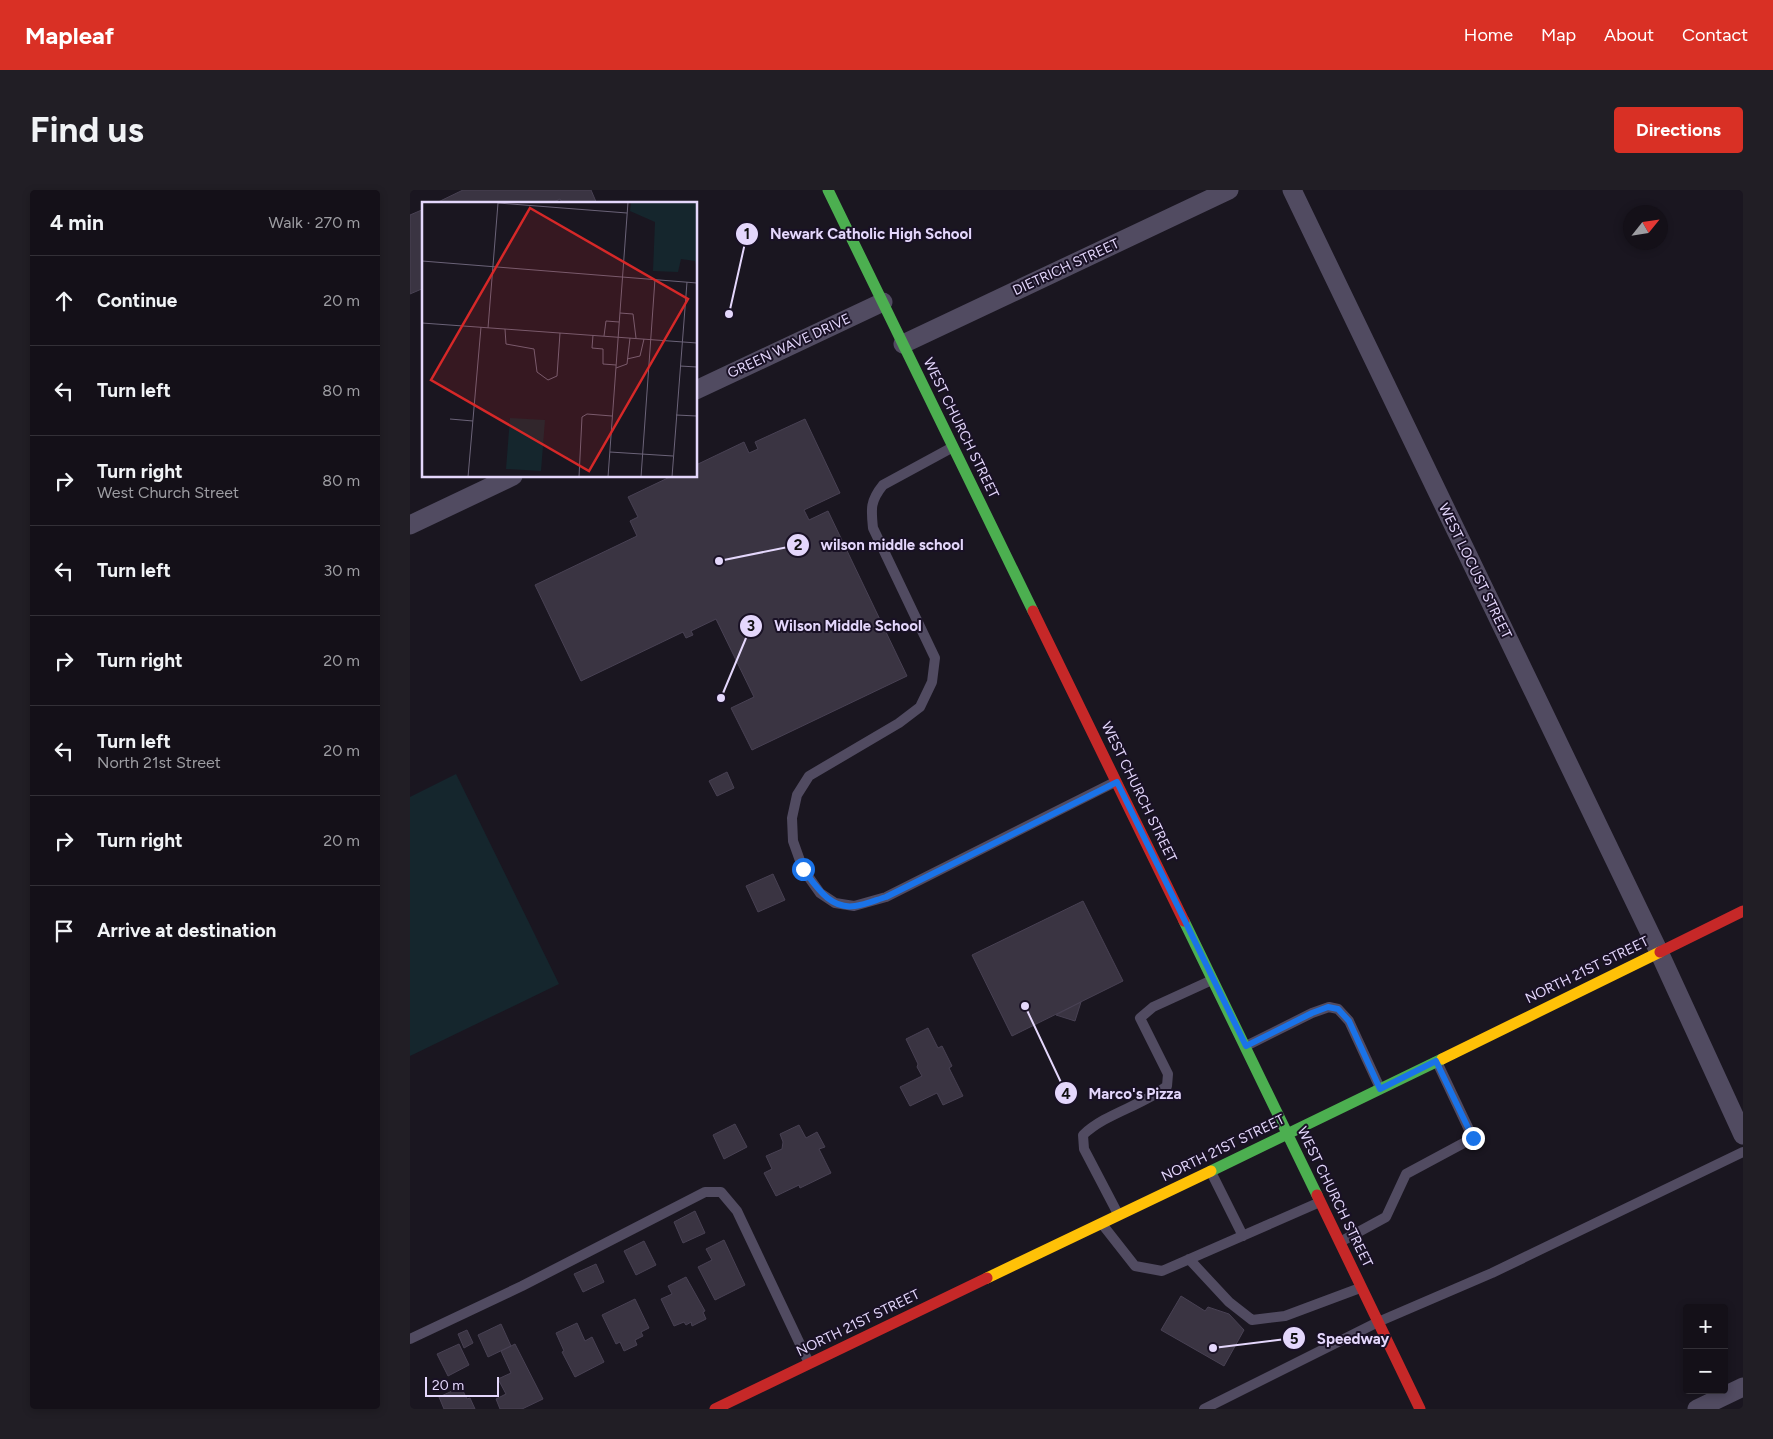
<!DOCTYPE html>
<html lang="en">
<head>
<meta charset="utf-8">
<style>
	body { margin:0; font-family:Figtree,sans-serif; background:#211e25; color:#f1f3f6 }
	.controls { position:absolute; right:15px; bottom:15px; display:grid; overflow:hidden; border-radius:5px; box-shadow:0 2px 8px #0003 }
	.controls button { width:45px; height:45px; display:grid; place-items:center; padding:0; border:0; border-bottom:1px solid #333037; background:#141018; color:#f1f3f6; font:25px sans-serif }
	.compass { position:absolute; left:1213px; top:15px; width:45px; height:45px; border-radius:50%; background:#141018; box-shadow:0 2px 8px #0003; rotate:60deg }
	.scale { position:absolute; left:15px; bottom:12px; width:74px; box-sizing:border-box; padding-left:5px; border:2px solid #e4d7fc; border-top:0; font-size:14px; line-height:18px; white-space:nowrap; color:#e4d7fc; -webkit-text-stroke:4px #191125; paint-order:stroke }
	.stop { position:absolute; width:15px; height:15px; margin:-11px; border:4px solid #1a73e8; border-radius:50%; background:#fff }
	.stop.end { background:#1a73e8; border-color:#fff; box-shadow:0 1px 5px #0008 }
	.list { margin:0; padding:0; list-style:none }
	h2 { display:flex; justify-content:space-between; align-items:center; height:65px; margin:0; padding:0 20px; font-size:21px }
	h2 small { font-size:16px; font-weight:400; color:#9d9da2 }
	.list li { display:grid; grid-template-columns:32px 1fr auto; gap:15px; align-items:center; box-sizing:border-box; height:90px; padding:0 20px; border-top:1px solid #333037 }
	.list b { display:block; font-size:19px; white-space:nowrap }
	.list p { margin:0; font-size:16px; white-space:nowrap; color:#9d9da2 }
	.list em { font-size:16px; font-style:normal; color:#9d9da2 }
	.icon { flex:none; width:28px; height:28px; fill:none; stroke:currentColor; stroke-width:2; stroke-linecap:round; stroke-linejoin:round }
	.map { position:relative; flex:none; width:1333px; height:1219px; overflow:hidden; border-radius:5px }
	header { display:flex; align-items:center; gap:30px; box-sizing:border-box; height:70px; padding:0 25px; background:#d93025; color:#fff }
	header strong { font-size:24px }
	nav { display:flex; gap:28px; margin-inline-start:auto; font-size:18px }
	.intro { display:flex; align-items:center; justify-content:space-between; box-sizing:border-box; height:120px; padding:0 30px }
	h1 { margin:0; font-size:35px }
	.button { padding:12px 22px; border-radius:5px; background:#d93025; color:#fff; font-size:18px; font-weight:700 }
	main { display:flex; gap:30px; padding:0 30px }
	aside { flex:1; background:#141018; border-radius:5px; box-shadow:0 2px 8px #0003 }
	.map>svg:first-child { display:block }
</style>
</head>
<body>
<header>
<strong>Mapleaf</strong>
<nav><a>Home</a><a>Map</a><a>About</a><a>Contact</a></nav>
</header>
<div class="intro"><h1>Find us</h1><a class="button">Directions</a></div>
<main>
<aside>
<h2>4 min<small>Walk · 270 m</small></h2>
<ul class="list">
<li><svg class="icon" aria-label="ahead" viewBox="0 0 24 24"><path d="M12 20V5M6 11l6-6 6 6"/></svg><div><b>Continue</b></div><em>20 m</em></li>
<li><svg class="icon" aria-label="left" viewBox="0 0 24 24"><path d="M17 20v-9H6M10 6l-5 5 5 5"/></svg><div><b>Turn left</b></div><em>80 m</em></li>
<li><svg class="icon" aria-label="right" viewBox="0 0 24 24"><path d="M7 20v-9h11M14 6l5 5-5 5"/></svg><div><b>Turn right</b><p>West Church Street</p></div><em>80 m</em></li>
<li><svg class="icon" aria-label="left" viewBox="0 0 24 24"><path d="M17 20v-9H6M10 6l-5 5 5 5"/></svg><div><b>Turn left</b></div><em>30 m</em></li>
<li><svg class="icon" aria-label="right" viewBox="0 0 24 24"><path d="M7 20v-9h11M14 6l5 5-5 5"/></svg><div><b>Turn right</b></div><em>20 m</em></li>
<li><svg class="icon" aria-label="left" viewBox="0 0 24 24"><path d="M17 20v-9H6M10 6l-5 5 5 5"/></svg><div><b>Turn left</b><p>North 21st Street</p></div><em>20 m</em></li>
<li><svg class="icon" aria-label="right" viewBox="0 0 24 24"><path d="M7 20v-9h11M14 6l5 5-5 5"/></svg><div><b>Turn right</b></div><em>20 m</em></li>
<li><svg class="icon" aria-label="arrive" viewBox="0 0 24 24"><path d="M6 21V4h12l-3 4 3 4H6"/></svg><div><b>Arrive at destination</b></div></li>
</ul>
</aside>
<div class="map">
<svg width="1333" height="1219" viewBox="0 0 1333 1219">
	<rect width="100%" height="100%" fill="#1a1620"/>
	<!-- green -->
	<path fill="#15262d" d="M46,584L149,794L0,866V607Z"/>
	<!-- building -->
	<path fill="#3a3442" stroke="#484153" d="M53,0H181L187,14H153L150,9L140,14H24Z
		M14,19V98L0,104V25Z
		M395,229L430,303L394,320L399,330L418,321L497,486L342,560L321,518L344,507L306,429L281,441L283,445L276,448L273,442L171,491L125,395L227,346L220,331L228,327L218,307L262,286H286V275L334,252L339,263L348,259L345,252Z
		M317,582L324,598L307,606L299,591Z
		M363,684L375,710L348,722L336,696Z
		M673,711L713,791L602,846L562,765Z
		M671,812L665,831L646,825Z
		M518,838L528,858L532,856L542,876L539,878L553,906L533,915L527,903L500,916L490,897L512,886L507,877L508,874L496,849Z
		M325,934L337,957L314,969L303,945Z
		M389,935L396,948L407,942L415,957L409,959L421,983L390,998L389,995L366,1006L354,983L362,979L356,966L372,959L373,952L370,944Z
		M285,1021L295,1043L273,1053L264,1032Z
		M314,1050L335,1095L305,1110L288,1077L302,1070L296,1059Z
		M234,1051L246,1075L226,1085L214,1061Z
		M186,1074L194,1092L173,1102L164,1084Z
		M276,1087L295,1121L293,1122L296,1129L282,1136L281,1132L276,1135L274,1132L264,1136L251,1109L262,1104L258,1096Z
		M771,1106L795,1121L798,1117L819,1124L834,1140L814,1176L751,1140Z
		M225,1109L239,1138L231,1142L233,1146L225,1150L227,1155L214,1161L210,1152L206,1154L192,1125Z
		M167,1133L175,1151L182,1147L194,1172L165,1187L152,1162L154,1161L146,1143Z
		M91,1134L101,1156L78,1167L68,1145Z
		M57,1140L63,1153L54,1158L48,1144Z
		M49,1154L59,1175L38,1186L27,1164Z
		M105,1154L133,1209L112,1219H90L86,1209L96,1204L88,1189L101,1183L91,1161Z
		M51,1197L57,1209L60,1208L65,1219H34L29,1207Z"/>
	<g fill="none" stroke-linecap="round" stroke-linejoin="round">
		<!-- lane -->
		<path stroke="#514b61" stroke-width="10" d="M543,257L473,295C460,311 461,319 463,338L525,468L522,492L510,517L489,533L399,586L387,605L382,628L383,651L393,679L410,703L425,713L444,716L476,707L705,592
			M836,856L902,823L919,817L928,819L939,831L970,898
			M801,982L833,1046
			M708,1024L674,959L673,945C696,923 732,916 757,896L758,884L730,828L743,817L802,790
			M692,1034L725,1076L752,1081L910,1012
			M930,1052L976,1027L996,984L1063,948L1027,872
			M779,1069L819,1112L842,1130L875,1126L950,1098
			M0,1149L112,1096L295,1002H311L327,1021L399,1173
			M794,1219L968,1132L1082,1083L1333,962"/>
		<!-- street -->
		<path stroke="#514b61" stroke-width="19" d="M882,0L1249,762L1333,945
			M493,154L819,0
			M286,200L473,112
			M0,335L103,286
			M1287,1219L1333,1197"/>
		<!-- fast -->
		<path stroke="#4caf50" stroke-width="11" d="M418,0L623,421
			M774,731L907,1005
			M801,981L1032,869"/>
		<!-- slow -->
		<path stroke="#ffc107" stroke-width="11" d="M1032,869L1250,762
			M577,1088L801,981"/>
		<!-- jam -->
		<path stroke="#c62828" stroke-width="11" d="M623,421L774,731
			M1250,762L1333,721
			M907,1005L1010,1219
			M305,1219L577,1088"/>
	</g>
	<g fill="none" stroke-linecap="round" stroke-linejoin="round">
		<!-- route -->
		<path stroke="#1a73e8" stroke-width="6" d="M393,679C406,696 420,720 445,716C455,715 466,710 476,707L707,592L836,856L902,823L918,817L928,819L939,831L970,899L1026,871L1063,948"/>
	</g>
	<g text-anchor="middle" dominant-baseline="central" stroke-width="4" stroke-linejoin="round" paint-order="stroke">
		<!-- street labels -->
		<g font-size="14" fill="#e4d7fc" stroke="#191125">
			<text transform="translate(656 77) rotate(-25)">DIETRICH STREET</text>
			<text transform="translate(379 156) rotate(-25)">GREEN WAVE DRIVE</text>
			<text transform="translate(551 238) rotate(64)">WEST CHURCH STREET</text>
			<text transform="translate(1065 381) rotate(64)">WEST LOCUST STREET</text>
			<text transform="translate(729 602) rotate(64)">WEST CHURCH STREET</text>
			<text transform="translate(1177 780) rotate(-26)">NORTH 21ST STREET</text>
			<text transform="translate(813 958) rotate(-26)">NORTH 21ST STREET</text>
			<text transform="translate(925 1007) rotate(64)">WEST CHURCH STREET</text>
			<text transform="translate(448 1133) rotate(-26)">NORTH 21ST STREET</text>
		</g>
	</g>
	<!-- overview -->
	<g transform="translate(12 12)">
		<rect width="275" height="275" fill="#1a1620"/>
		<path d="M209,0H275V67L273,59L259,57L256,70L231,69L233,20L208,9ZM88,216L123,218L119,269L84,267Z" fill="#15262d"/>
		<path fill="none" stroke="#6b6378" stroke-width="1" d="M76,1L205,11M0,59L275,81M198,111L211,112L214,136M0,121L275,141M66,126L76,1M83,127L84,142L112,147L115,170L126,178L135,174L138,131M171,133L170,146L181,147V162L194,163M182,134L184,119L197,120M205,157L218,154L222,137M258,164L275,165M194,166L205,162L208,136M254,213L275,214M28,217L51,219M188,250L251,254M46,275L59,125M157,275L160,215L165,212L190,214M186,275L206,0M219,275L233,77M250,275L265,80"/>
		<path fill="#d62828" fill-opacity="0.15" stroke="#d62828" stroke-width="2.5" d="M108,6L266,97L167,269L9,178Z"/>
		<rect width="275" height="275" fill="none" stroke="#e4d7fc" stroke-width="2.5"/>
	</g>
	<!-- callouts -->
	<path fill="none" stroke="#e4d7fc" stroke-width="2" d="M319 124L337 44M309 371L388 355M311 508L341 436M615 816L656 903M803 1158L884 1148"/>
	<g fill="#e4d7fc" stroke="#191125" stroke-width="2">
		<circle cx="319" cy="124" r="5"/>
		<circle cx="309" cy="371" r="5"/>
		<circle cx="311" cy="508" r="5"/>
		<circle cx="615" cy="816" r="5"/>
		<circle cx="803" cy="1158" r="5"/>
		<circle cx="337" cy="44" r="12"/>
		<circle cx="388" cy="355" r="12"/>
		<circle cx="341" cy="436" r="12"/>
		<circle cx="656" cy="903" r="12"/>
		<circle cx="884" cy="1148" r="12"/>
	</g>
	<g font-size="15" text-anchor="middle" font-weight="bold" fill="#111">
		<text x="337" y="49">1</text>
		<text x="388" y="360">2</text>
		<text x="341" y="441">3</text>
		<text x="656" y="909">4</text>
		<text x="884" y="1154">5</text>
	</g>
	<g font-size="15" text-anchor="middle" font-weight="bold" fill="#e4d7fc" stroke="#191125" stroke-width="4" stroke-linejoin="round" paint-order="stroke">
		<text x="461" y="49">Newark Catholic High School</text>
		<text x="482" y="360">wilson middle school</text>
		<text x="438" y="441">Wilson Middle School</text>
		<text x="725" y="909">Marco's Pizza</text>
		<text x="943" y="1154">Speedway</text>
	</g>
</svg>
<div class="controls">
<button>+</button>
<button>−</button>
</div>
<svg class="compass" viewBox="-18 -18 36 36"><path d="M0-13l5 13h-10z" fill="#e53935"/><path d="M0 13l5-13h-10z" fill="#9d9da2"/></svg>
<div class="scale">20 m</div>
<div class="stop" style="left:393px;top:679px"></div>
<div class="stop end" style="left:1063px;top:948px"></div>
</div>
</main>
</body>
</html>
